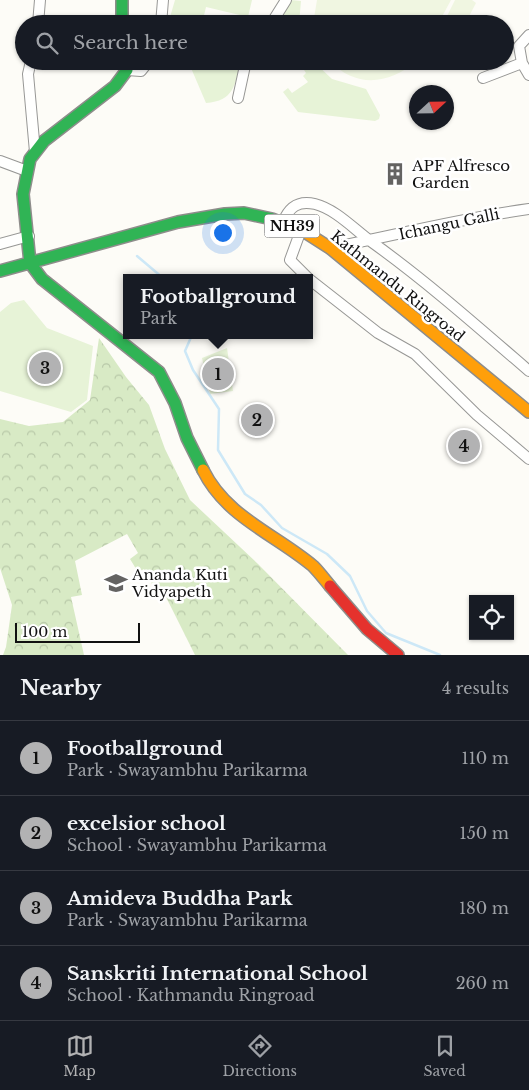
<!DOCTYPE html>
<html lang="en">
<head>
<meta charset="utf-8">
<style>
	body { margin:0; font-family:"Libre Baskerville",serif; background:#242831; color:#f1f3f6 }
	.controls { position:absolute; right:15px; bottom:15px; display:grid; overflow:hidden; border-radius:0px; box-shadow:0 1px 4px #0004 }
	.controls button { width:45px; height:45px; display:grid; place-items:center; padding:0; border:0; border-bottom:1px solid #363941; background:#171b24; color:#f1f3f6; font:25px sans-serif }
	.compass { position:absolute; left:409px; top:85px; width:45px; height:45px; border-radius:50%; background:#171b24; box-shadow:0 1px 4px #0004; rotate:68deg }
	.scale { position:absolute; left:15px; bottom:12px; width:125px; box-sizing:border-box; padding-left:5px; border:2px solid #111; border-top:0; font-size:14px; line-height:18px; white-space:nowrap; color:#111; -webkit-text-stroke:4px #fff; paint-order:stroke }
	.you { position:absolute; left:222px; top:232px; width:18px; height:18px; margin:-12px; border:4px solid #fff; border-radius:50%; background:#1a73e8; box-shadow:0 0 0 8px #1a73e833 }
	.badge { display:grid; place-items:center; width:32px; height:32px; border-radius:50%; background:#b2b2b3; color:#111; font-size:16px; font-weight:700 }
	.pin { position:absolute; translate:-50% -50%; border:2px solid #fff; box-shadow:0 1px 5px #0006 }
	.popup { position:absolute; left:123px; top:274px; width:190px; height:65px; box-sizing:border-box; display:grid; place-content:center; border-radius:0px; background:#171b24; filter:drop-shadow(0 1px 4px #0005); font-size:16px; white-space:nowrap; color:#9ea1a6 }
	.popup b { font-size:19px; color:#f1f3f6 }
	.popup::after { content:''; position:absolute; left:50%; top:100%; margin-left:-10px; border:10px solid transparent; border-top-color:#171b24 }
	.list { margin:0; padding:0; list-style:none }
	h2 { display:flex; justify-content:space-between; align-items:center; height:65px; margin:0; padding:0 20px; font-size:21px }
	h2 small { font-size:16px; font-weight:400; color:#9ea1a6 }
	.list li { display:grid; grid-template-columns:32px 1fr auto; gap:15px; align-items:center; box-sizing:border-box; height:75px; padding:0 20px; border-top:1px solid #363941 }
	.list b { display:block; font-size:19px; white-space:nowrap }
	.list p { margin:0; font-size:16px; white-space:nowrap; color:#9ea1a6 }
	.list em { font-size:16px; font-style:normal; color:#9ea1a6 }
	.icon { flex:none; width:28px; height:28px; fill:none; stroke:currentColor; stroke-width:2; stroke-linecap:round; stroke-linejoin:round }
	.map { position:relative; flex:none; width:529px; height:655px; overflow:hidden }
	.search { position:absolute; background:#171b24; box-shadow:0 1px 4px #0004; left:15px; right:15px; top:15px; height:55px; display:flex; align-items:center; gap:12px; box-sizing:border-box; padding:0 18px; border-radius:28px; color:#9ea1a6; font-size:19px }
	.sheet { height:365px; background:#171b24 }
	nav { display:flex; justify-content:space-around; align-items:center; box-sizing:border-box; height:70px; border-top:1px solid #363941; background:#171b24; font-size:14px; color:#9ea1a6 }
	nav a { display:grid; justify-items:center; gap:2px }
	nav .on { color:#b2b2b3 }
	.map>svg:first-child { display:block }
</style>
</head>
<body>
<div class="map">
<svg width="529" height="655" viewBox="0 0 529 655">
	<defs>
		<pattern id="forest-crowns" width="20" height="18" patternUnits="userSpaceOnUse" patternTransform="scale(1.25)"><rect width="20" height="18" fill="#d8eac5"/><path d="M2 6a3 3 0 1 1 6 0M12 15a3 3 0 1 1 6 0" fill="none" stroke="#b8c8a8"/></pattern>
	</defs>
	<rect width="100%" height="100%" fill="#fdfcf7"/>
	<!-- green -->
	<path fill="#e7f3d7" d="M175,0H252L248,17L206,7L202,24H168Z
		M291,0L301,1L299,24H278Z
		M188,61H241C235,85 234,101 206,103Z
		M298,61H313L332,79L366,89L380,115L379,119L375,121L298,112L283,92L288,88L292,93L308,82L303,76L306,73Z
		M24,300L47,328L93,346L87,400L71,412L0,391V312L11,303Z
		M227,348L233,391L210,394L202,358Z"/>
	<!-- forest -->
	<path fill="url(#forest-crowns)" d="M99,338L126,377L149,405L165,449L190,500L258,564L348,655H195L165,595L159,597L144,569L138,572L130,559L138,553L127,534L75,561L82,595L71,597L84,655H3L6,647L12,605L0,568V419L29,426L63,422L90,400Z"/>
	<!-- pitch -->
	<path fill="#f0f6e1" d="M317,0H451L438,24H313Z
		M455,0H472L476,3L465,24H443Z
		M330,61H417C390,84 356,89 330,61Z"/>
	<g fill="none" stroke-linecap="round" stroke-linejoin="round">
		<!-- stream -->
		<path stroke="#cde8f7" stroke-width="2.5" d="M137,256L163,278
			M192,335L185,351L193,370L219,409L218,450L245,494L261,505L282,528L327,554L350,576L367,611L386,633L440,655"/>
		<defs>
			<path id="street" d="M38,24L40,0
				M161,24L163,0
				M271,24L286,0
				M529,35L519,46L522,63L529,75
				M31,61L28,74L35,152
				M127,70L141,71L149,61
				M483,78L522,63
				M238,98L246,61
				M0,161L27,171
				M283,222C289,207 298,200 315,204C335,209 353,228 369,240C425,280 477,326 529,371
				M301,230L290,260L308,278
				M0,244L29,236
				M330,248C397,235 462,218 529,209
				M309,279L378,333L415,354L477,415L529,459"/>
			<path id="fast" d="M122,0V24
				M124,61L127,70L115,86L44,141L30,159L23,194L30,263L42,279L159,372L175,403L187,438L203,470
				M0,271L178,222L225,214L244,213L272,219L305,232"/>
			<path id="slow" d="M305,232L330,248L529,412
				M203,470C226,517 275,534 313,566C319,572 325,580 330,586"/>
			<path id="jam" d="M330,586L367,629L398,655"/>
		</defs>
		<!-- street casing -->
		<use href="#street" stroke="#979795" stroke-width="12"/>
		<!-- fast casing -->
		<use href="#fast" stroke="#8e8d8b" stroke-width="14"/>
		<!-- slow casing -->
		<use href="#slow" stroke="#8e8d8b" stroke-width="14"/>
		<!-- jam casing -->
		<use href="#jam" stroke="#8e8d8b" stroke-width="14"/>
		<!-- street -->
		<use href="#street" stroke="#fffffe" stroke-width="10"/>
		<!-- fast -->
		<use href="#fast" stroke="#30b455" stroke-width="11"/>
		<!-- slow -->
		<use href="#slow" stroke="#ff9f0a" stroke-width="11"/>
		<!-- jam -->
		<use href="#jam" stroke="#e5322d" stroke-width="11"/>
	</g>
	<!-- icons -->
	<defs>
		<symbol id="building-bare" viewBox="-9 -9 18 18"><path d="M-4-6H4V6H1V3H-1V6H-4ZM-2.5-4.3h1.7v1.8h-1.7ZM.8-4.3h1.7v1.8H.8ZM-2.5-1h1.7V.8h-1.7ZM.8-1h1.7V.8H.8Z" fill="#646362" stroke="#fff" stroke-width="2.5" paint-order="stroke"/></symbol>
		<symbol id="school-bare" viewBox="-9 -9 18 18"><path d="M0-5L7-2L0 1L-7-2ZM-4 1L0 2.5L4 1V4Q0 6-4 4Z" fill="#646362" stroke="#fff" stroke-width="2.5" paint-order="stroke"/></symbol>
	</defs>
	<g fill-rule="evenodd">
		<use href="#building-bare" x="379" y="158" width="32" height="32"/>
		<use href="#school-bare" x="100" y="567" width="32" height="32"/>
	</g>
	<g text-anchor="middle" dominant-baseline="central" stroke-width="5" stroke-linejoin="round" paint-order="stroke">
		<!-- shield labels -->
		<rect fill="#fff" stroke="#585858" stroke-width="1" x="264.5" y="214.5" width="55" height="23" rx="4"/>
		<g font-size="14" font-weight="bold" fill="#111">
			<text x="292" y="226">NH39</text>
		</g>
		<!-- poi labels -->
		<g font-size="15" fill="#111" stroke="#fff" text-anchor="start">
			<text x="412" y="165">APF Alfresco<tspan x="412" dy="17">Garden</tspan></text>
			<text x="132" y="574">Ananda Kuti<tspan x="132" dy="17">Vidyapeth</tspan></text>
		</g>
		<!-- street labels -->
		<g font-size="15" fill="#111" stroke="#fff">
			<text transform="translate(449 224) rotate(-12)">Ichangu Galli</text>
			<text transform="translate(398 286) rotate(39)">Kathmandu Ringroad</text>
		</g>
	</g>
</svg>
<div class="controls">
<button><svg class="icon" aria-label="locate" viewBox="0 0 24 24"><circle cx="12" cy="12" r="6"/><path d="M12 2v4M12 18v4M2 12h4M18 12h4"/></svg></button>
</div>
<svg class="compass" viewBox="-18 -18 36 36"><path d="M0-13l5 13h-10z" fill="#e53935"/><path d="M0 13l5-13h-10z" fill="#9ea1a6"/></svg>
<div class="scale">100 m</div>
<div class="you"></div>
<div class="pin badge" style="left:218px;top:374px">1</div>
<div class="popup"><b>Footballground</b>Park</div>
<div class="pin badge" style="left:257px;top:420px">2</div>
<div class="pin badge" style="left:45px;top:368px">3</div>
<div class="pin badge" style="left:464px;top:446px">4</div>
<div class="search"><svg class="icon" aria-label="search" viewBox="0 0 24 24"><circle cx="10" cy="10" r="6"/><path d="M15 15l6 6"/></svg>Search here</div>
</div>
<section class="sheet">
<h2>Nearby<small>4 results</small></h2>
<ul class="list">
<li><span class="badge">1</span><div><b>Footballground</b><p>Park · Swayambhu Parikarma</p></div><em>110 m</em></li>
<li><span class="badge">2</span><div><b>excelsior school</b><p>School · Swayambhu Parikarma</p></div><em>150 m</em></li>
<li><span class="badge">3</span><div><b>Amideva Buddha Park</b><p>Park · Swayambhu Parikarma</p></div><em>180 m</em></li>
<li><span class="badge">4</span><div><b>Sanskriti International School</b><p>School · Kathmandu Ringroad</p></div><em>260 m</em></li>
</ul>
</section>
<nav>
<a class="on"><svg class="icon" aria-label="map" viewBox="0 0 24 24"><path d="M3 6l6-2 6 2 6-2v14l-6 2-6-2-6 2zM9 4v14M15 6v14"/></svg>Map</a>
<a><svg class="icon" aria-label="directions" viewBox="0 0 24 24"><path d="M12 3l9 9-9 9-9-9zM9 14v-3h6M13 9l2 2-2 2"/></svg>Directions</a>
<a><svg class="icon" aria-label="saved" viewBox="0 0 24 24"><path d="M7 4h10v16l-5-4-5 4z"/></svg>Saved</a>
</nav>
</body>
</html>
